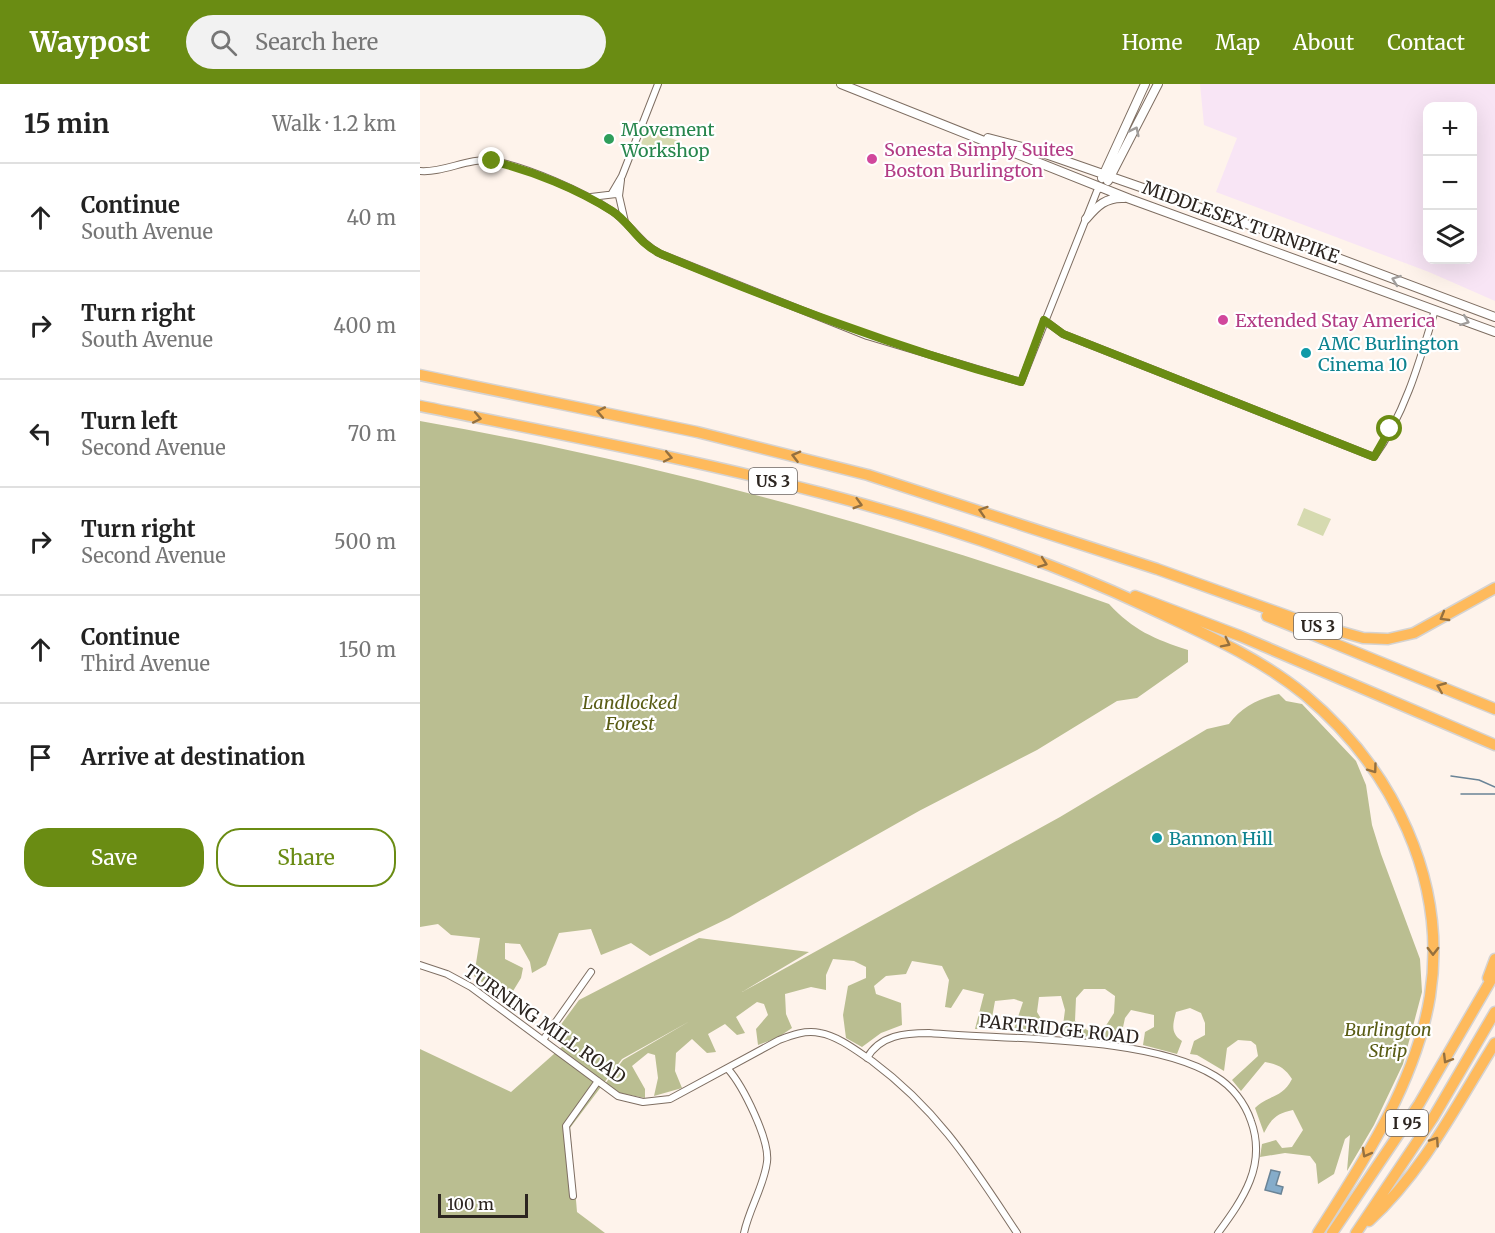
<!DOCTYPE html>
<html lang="en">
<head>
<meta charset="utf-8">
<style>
	body { margin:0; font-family:Merriweather,serif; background:#f2f2f2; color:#222 }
	.controls { position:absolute; right:18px; top:18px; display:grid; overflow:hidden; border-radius:12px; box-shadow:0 6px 24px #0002 }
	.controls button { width:54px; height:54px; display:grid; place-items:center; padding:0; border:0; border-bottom:2px solid #e0e0e0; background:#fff; color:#222; font:30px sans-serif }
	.scale { position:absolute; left:18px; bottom:15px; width:90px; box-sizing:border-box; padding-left:6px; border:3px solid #2c2520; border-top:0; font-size:16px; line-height:21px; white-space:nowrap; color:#2c2520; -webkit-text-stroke:4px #fff; paint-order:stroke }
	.stop { position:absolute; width:18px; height:18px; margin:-14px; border:4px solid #6a8c13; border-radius:50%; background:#fff }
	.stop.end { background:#6a8c13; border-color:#fff; box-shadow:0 2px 6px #0008 }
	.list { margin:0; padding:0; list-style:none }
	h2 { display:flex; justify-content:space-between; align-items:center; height:78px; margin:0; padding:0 24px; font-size:26px }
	h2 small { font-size:20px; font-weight:400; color:#767676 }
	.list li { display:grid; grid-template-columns:39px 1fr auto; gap:18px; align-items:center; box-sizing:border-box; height:108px; padding:0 24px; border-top:2px solid #e0e0e0 }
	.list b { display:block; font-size:22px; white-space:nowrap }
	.list p { margin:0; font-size:20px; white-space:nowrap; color:#767676 }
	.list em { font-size:20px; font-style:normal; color:#767676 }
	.actions { display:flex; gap:12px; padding:18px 24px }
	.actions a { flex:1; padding:14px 0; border:2px solid #6a8c13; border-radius:24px; text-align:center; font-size:21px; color:#6a8c13 }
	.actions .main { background:#6a8c13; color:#fff }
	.icon { flex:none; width:33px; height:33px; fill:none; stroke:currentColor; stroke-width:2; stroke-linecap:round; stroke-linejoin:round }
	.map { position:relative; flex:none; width:1075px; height:1149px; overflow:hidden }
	header { display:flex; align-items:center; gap:36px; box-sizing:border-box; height:84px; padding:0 30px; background:#6a8c13; color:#fff }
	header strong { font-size:28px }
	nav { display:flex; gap:33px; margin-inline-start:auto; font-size:21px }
	.search { width:420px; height:54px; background:#f2f2f2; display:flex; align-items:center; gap:15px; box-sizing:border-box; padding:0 21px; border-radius:33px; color:#767676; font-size:22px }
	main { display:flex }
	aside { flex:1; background:#fff }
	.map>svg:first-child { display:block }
</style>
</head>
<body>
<header>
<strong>Waypost</strong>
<div class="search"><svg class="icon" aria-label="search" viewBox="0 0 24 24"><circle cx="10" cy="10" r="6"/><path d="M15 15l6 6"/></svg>Search here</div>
<nav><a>Home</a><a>Map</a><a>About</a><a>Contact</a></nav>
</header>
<main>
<aside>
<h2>15 min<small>Walk · 1.2 km</small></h2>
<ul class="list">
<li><svg class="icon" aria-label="ahead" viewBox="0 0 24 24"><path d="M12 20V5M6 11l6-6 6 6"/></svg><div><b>Continue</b><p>South Avenue</p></div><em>40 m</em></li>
<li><svg class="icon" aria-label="right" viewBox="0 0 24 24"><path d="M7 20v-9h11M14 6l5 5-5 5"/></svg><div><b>Turn right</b><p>South Avenue</p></div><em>400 m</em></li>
<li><svg class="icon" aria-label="left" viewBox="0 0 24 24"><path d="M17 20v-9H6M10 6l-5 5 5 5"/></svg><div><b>Turn left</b><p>Second Avenue</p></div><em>70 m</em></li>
<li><svg class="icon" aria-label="right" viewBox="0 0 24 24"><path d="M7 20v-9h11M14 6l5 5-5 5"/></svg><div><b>Turn right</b><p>Second Avenue</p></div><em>500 m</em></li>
<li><svg class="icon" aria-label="ahead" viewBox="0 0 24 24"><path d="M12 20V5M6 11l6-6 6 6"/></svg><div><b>Continue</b><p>Third Avenue</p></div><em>150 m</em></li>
<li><svg class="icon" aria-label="arrive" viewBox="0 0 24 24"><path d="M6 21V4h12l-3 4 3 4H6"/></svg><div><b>Arrive at destination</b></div></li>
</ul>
<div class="actions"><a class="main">Save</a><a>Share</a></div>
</aside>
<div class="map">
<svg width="1075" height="1149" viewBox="0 0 1075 1149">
	<rect width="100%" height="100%" fill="#fef3eb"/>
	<!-- commercial -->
	<path fill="#f8e5f5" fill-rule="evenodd" d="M780,0H1075V217L1009,188L796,108L817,54L784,41ZM1008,22H1052V176H1008Z"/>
	<!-- green -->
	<path fill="#d6dab0" d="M227,45L261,58L254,73L221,60Z
		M884,424L911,435L903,452L877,441Z"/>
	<!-- forest -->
	<path fill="#babe91" d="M0,337C234,378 464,441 689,520C713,546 734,555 768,566V578L717,614L697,617L617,666L499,727L309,834L230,872L211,859L181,871L171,845L139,849L126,881L112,889L110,878L100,860L85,859V875L103,884L101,894L87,917L54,892L60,854L31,851L18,840L0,843Z
		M859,610L866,617L882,620L936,677L946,701L952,741L961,770L1000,875L1002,908L983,980L954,1041L927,1087L930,1051L925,1055L914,1090L898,1100L896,1080L890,1072L865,1069L840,1073L842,1060L856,1056L862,1064L872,1063L883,1046L873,1026C857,1029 851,1035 844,1049L835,1024C849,1010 862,1015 872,995C865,984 858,980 845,978L821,1007L812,996L838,972L836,961L831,957L818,956L807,964L804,987L777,971L770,970L774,957L785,951V939L781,929L770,924L756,928C753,940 750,949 762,957L757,970L723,961L725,948L734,943V931L711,926L705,934L700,957L678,954L694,929L695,912L685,905H664L656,914L655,937L670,948L667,953L642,949L645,926L641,912L619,913L617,928L626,943L622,952L593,948L603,918L594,915L575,917L570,945H555L564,910L543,905L531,924L525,923L529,896L522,882L492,877L486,890L466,892L454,902L456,910L481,919L482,941L461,949L442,963L426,954L423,931L428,902L446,894V883L434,877L413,875L406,891V906L391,903L365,910L366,930L372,944L357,954L338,961L336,945L348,931L344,920L337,918L316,933L325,949L317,951L305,940L288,950L296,968L287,969L272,955L256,969L255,987L262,1004L234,1012L238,994L235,971L228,969L212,982L225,1005V1014L200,1009L185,1000L203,976L270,937L202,975L150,1044L157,1128L185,1149H0V965L91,1008L143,962L134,954V950L159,916L279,854L389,868L322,908L640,733L787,645L809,640C821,623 840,614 859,610Z"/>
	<!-- water -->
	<path fill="#85acca" stroke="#6a8497" stroke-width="1.5" d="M851,1086L860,1088L856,1101L863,1103L861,1110L845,1106Z"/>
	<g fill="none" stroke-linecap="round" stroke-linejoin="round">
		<!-- stream -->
		<path stroke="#6a8497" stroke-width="1.5" d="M1031,692L1059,696L1075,703
			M1041,710H1075"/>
		<defs>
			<path id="street" d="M0,87C25,89 48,73 73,77C107,83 164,108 192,127C210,139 219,159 241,170L447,252L601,298L677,107L681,103
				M201,96L199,112L205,138
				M192,109L202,92L238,0
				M171,113L196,110
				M624,236L643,250L954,373C985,330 1000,276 1015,226
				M0,881L27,890L51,903L198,1012L223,1018L250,1015L359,956C372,951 385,946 400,949C418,952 437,967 452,977C519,1027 552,1081 597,1149
				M123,956L171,888
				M447,974C460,951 485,949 509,949C588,956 728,951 795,992C812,1002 825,1019 831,1037C847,1081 823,1115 798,1149
				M308,985C323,1002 350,1056 347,1078C344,1102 329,1125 324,1149
				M153,1112L146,1042L178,997"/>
			<path id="secondary" d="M421,0L710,115L1075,248
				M568,54L614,66L838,144L1075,233
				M682,94L725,0
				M688,97L738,0
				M666,135C677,122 686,113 704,114"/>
			<path id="highway" d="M0,291L277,348L448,391L737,485L879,536L943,554L968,555L994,549L1075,504
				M0,322C242,371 499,416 723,521C780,548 836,571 885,611C973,685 1028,796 1010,912C996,998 944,1077 898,1149
				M715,512L820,552L1075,661
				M847,532L1075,625
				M1068,894L1075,875
				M949,1137C1003,1088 1037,1020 1075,959
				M912,1149L999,1020L1075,889
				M936,1149L1013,1034L1075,928"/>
		</defs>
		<!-- street casing -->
		<use href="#street" stroke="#7e6e62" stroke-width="8"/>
		<!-- secondary casing -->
		<use href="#secondary" stroke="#7e6e62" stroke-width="10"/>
		<!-- highway casing -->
		<use href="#highway" stroke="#d5d3d2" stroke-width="13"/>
		<!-- street -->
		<use href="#street" stroke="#fff" stroke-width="6"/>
		<!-- secondary -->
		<use href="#secondary" stroke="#fff" stroke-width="8"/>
		<!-- highway -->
		<use href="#highway" stroke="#feba5c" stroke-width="10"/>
	</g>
	<!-- one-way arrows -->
	<defs><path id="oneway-chevron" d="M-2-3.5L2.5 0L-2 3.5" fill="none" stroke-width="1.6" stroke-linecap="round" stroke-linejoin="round" transform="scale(1.5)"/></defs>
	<g stroke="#a09d9b">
		<use href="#oneway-chevron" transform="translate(715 47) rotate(-64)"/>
		<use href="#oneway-chevron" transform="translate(976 196) rotate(-160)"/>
		<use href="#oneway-chevron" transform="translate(1045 237) rotate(21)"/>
	</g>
	<g stroke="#95703e">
		<use href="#oneway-chevron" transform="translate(181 328) rotate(-169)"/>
		<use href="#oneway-chevron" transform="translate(57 334) rotate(11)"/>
		<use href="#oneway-chevron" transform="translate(376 372) rotate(-166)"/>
		<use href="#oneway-chevron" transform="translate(248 373) rotate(12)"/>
		<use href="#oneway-chevron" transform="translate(438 420) rotate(16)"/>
		<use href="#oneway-chevron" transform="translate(563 427) rotate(-162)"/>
		<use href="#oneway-chevron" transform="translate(623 479) rotate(20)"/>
		<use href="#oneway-chevron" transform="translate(1024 533) rotate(150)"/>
		<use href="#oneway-chevron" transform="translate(806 559) rotate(27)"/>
		<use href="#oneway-chevron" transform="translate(1021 603) rotate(-158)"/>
		<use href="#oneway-chevron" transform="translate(953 685) rotate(54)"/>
		<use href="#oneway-chevron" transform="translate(1013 867) rotate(90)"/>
		<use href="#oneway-chevron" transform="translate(1027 975) rotate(121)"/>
		<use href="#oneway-chevron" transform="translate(1015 1057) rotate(-56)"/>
		<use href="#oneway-chevron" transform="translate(946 1069) rotate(119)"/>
	</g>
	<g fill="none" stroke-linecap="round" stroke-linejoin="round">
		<!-- route -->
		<path stroke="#6a8c13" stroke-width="8" d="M72,77C113,87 157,105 192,127C210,138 216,158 241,170C359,219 477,264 601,298L624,236L643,250L954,373L970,345"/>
	</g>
	<!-- markers -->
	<circle fill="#2e9e5b" stroke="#fff" stroke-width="2" cx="189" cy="55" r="6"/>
	<g fill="#d1479c" stroke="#fff" stroke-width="2">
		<circle cx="452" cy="75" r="6"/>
		<circle cx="803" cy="236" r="6"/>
	</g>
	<g fill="#0f9aa8" stroke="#fff" stroke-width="2">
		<circle cx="886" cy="269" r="6"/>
		<circle cx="737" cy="754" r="6"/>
	</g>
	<g text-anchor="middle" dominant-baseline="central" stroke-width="4.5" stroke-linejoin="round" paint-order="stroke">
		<!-- shield labels -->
		<g fill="#fff" stroke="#6b6663" stroke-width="1.5">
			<rect x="329" y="384" width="48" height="26" rx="4.5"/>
			<rect x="874" y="529" width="48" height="26" rx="4.5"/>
			<rect x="966" y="1026" width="42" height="26" rx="4.5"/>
		</g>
		<g font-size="16" font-weight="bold" fill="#2c2520">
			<text x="353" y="397">US 3</text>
			<text x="898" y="542">US 3</text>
			<text x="987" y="1039">I 95</text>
		</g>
		<!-- leisure labels -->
		<g font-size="18" fill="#27864d" stroke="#fff" text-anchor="start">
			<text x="201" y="45">Movement<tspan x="201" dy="21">Workshop</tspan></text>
		</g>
		<!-- hotel labels -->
		<g font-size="18" fill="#b23c85" stroke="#fff" text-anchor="start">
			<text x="464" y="65">Sonesta Simply Suites<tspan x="464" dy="21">Boston Burlington</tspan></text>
			<text x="815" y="236">Extended Stay America</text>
		</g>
		<!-- street labels -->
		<g font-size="18" fill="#2c2520" stroke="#fff">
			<text transform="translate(821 138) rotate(20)">MIDDLESEX TURNPIKE</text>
			<text transform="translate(125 940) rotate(35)">TURNING MILL ROAD</text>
			<text transform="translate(639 945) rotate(6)">PARTRIDGE ROAD</text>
		</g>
		<!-- culture labels -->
		<g font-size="18" fill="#0d838f" stroke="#fff" text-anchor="start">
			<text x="898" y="259">AMC Burlington<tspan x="898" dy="21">Cinema 10</tspan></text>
			<text x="749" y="754">Bannon Hill</text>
		</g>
		<!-- park labels -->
		<g font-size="18" font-style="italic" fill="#595c15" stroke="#fff">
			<text x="210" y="618">Landlocked<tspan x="210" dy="21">Forest</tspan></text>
			<text x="968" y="945">Burlington<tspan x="968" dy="21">Strip</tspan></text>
		</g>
	</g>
</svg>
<div class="controls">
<button>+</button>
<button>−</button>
<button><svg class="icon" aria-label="layers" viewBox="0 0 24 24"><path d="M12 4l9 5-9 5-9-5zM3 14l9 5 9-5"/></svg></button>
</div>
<div class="scale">100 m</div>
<div class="stop" style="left:970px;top:345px"></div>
<div class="stop end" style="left:72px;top:77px"></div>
</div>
</main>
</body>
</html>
